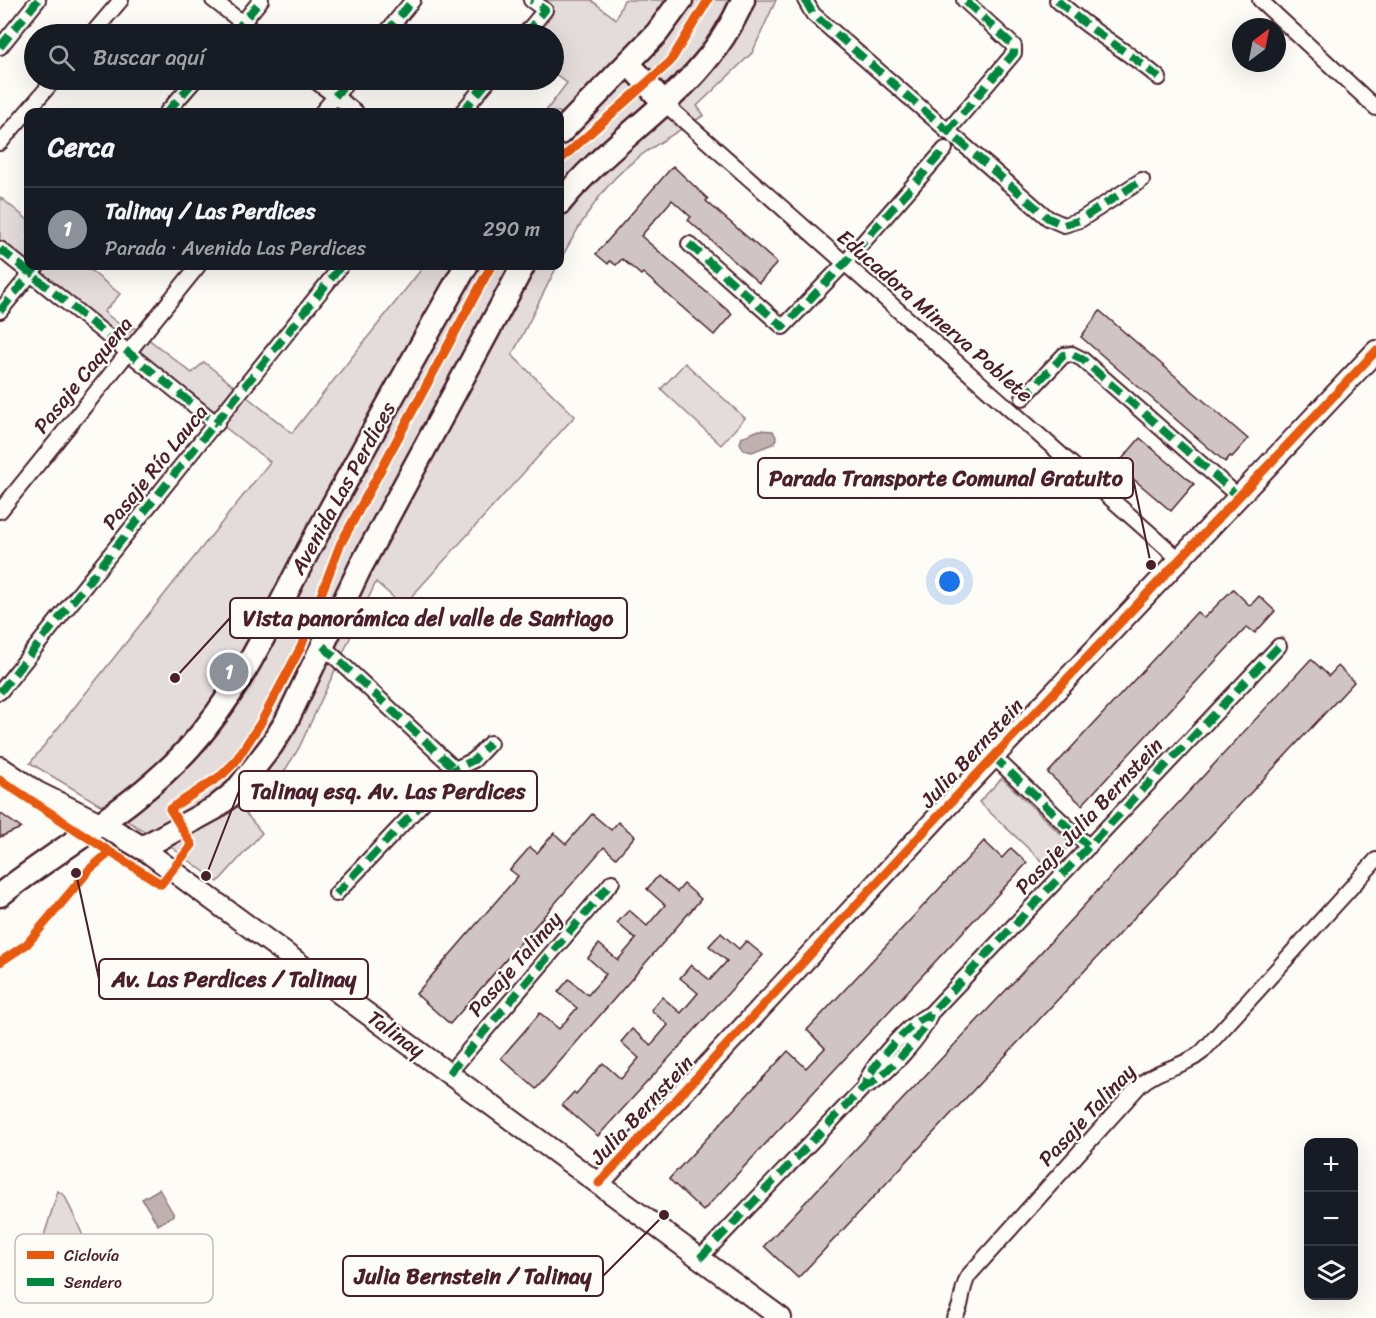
<!DOCTYPE html>
<html lang="es">
<head>
<meta charset="utf-8">
<style>
	body { margin:0; font-family:Sriracha,sans-serif; background:#242831; color:#f1f3f6 }
	.controls { position:absolute; right:18px; bottom:18px; display:grid; overflow:hidden; border-radius:12px; box-shadow:0 6px 24px #0002 }
	.controls button { width:54px; height:54px; display:grid; place-items:center; padding:0; border:0; border-bottom:2px solid #363941; background:#171b24; color:#f1f3f6; font:30px sans-serif }
	.compass { position:absolute; left:1232px; top:18px; width:54px; height:54px; border-radius:50%; background:#171b24; box-shadow:0 6px 24px #0002; rotate:32deg }
	.you { position:absolute; left:950px; top:582px; width:21px; height:21px; margin:-15px; border:4px solid #fff; border-radius:50%; background:#1a73e8; box-shadow:0 0 0 9px #1a73e833 }
	.badge { display:grid; place-items:center; width:39px; height:39px; border-radius:50%; background:#8c9099; color:#fff; font-size:20px; font-weight:700 }
	.pin { position:absolute; translate:-50% -50%; border:3px solid #fff; box-shadow:0 2px 6px #0006 }
	.list { margin:0; padding:0; list-style:none }
	h2 { display:flex; justify-content:space-between; align-items:center; height:78px; margin:0; padding:0 24px; font-size:26px }
	h2 small { font-size:20px; font-weight:400; color:#9ea1a6 }
	.list li { display:grid; grid-template-columns:39px 1fr auto; gap:18px; align-items:center; box-sizing:border-box; height:84px; padding:0 24px; border-top:2px solid #363941 }
	.list b { display:block; font-size:22px; white-space:nowrap }
	.list p { margin:0; font-size:20px; white-space:nowrap; color:#9ea1a6 }
	.list em { font-size:20px; font-style:normal; color:#9ea1a6 }
	.icon { flex:none; width:33px; height:33px; fill:none; stroke:currentColor; stroke-width:2; stroke-linecap:round; stroke-linejoin:round }
	.map { position:relative; flex:none; width:1376px; height:1318px; overflow:hidden }
	.search { position:absolute; background:#171b24; box-shadow:0 6px 24px #0002; left:24px; top:24px; width:540px; height:66px; display:flex; align-items:center; gap:15px; box-sizing:border-box; padding:0 21px; border-radius:33px; color:#9ea1a6; font-size:22px }
	.panel { position:absolute; background:#171b24; box-shadow:0 6px 24px #0002; left:24px; top:108px; width:540px; height:162px; border-radius:12px }
	.map>svg:first-child { display:block }
</style>
</head>
<body>
<div class="map">
<svg width="1376" height="1318" viewBox="0 0 1376 1318">
	<rect width="100%" height="100%" fill="#fdfcf7"/>
	<filter id="ink" filterUnits="userSpaceOnUse"><feTurbulence type="fractalNoise" baseFrequency=".0167" numOctaves="2"/><feDisplacementMap in="SourceGraphic" scale="12" xChannelSelector="R" yChannelSelector="G"/><feConvolveMatrix kernelMatrix="1 2 1 2 8 2 1 2 1" color-interpolation-filters="sRGB"/></filter>
	<g filter="url(#ink)">
		<!-- green -->
		<path fill="#e3dcda" stroke="#967e82" stroke-width="1.5" d="M542,0H591L616,19L624,0H776L752,53L697,106L704,115C672,136 632,156 608,186C570,231 541,301 512,355L575,416L403,606L376,582L299,748L282,775L244,811L262,833L218,882L171,847L30,763L270,462L0,254V197L28,220V266H85L120,294L104,312L129,332L133,327L192,373L204,362L292,433L424,266H560V112H545L567,83L554,73V34H533L553,9Z
			M685,363L745,418L721,445L661,389Z
			M1002,778L1071,844L1049,868L979,802Z
			M58,1191L65,1196C79,1230 106,1266 74,1297L42,1301L29,1298L27,1290Z"/>
		<!-- water -->
		<path fill="#c0b1b1" stroke="#91777b" stroke-width="1.5" d="M759,430L773,431L776,437L775,443L752,452L744,450L740,443L742,437Z
			M159,1189L174,1215L158,1225L142,1199Z"/>
		<!-- building -->
		<path fill="#d0c5c4" stroke="#4a1f2b" stroke-width="1.5" d="M673,166L708,199L706,201L777,263L759,283L688,220L691,217L672,200L641,236L732,314L714,335L643,273L641,275L622,259L616,265L610,261L608,264L596,254Z
			M1100,311L1248,439L1232,457L1230,456L1225,462L1081,337Z
			M1140,438L1194,484L1171,511L1117,465Z
			M1233,589L1250,606L1259,596L1275,611L1255,633L1247,627L1082,805L1048,773L1197,612L1204,618Z
			M1311,659L1329,676L1338,666L1354,682L798,1278L764,1246L1008,988Z
			M0,813L21,828L0,837Z
			M592,814L611,830L618,822L635,836L616,858L604,847L450,1024L416,994L518,876L510,870L530,847L537,853L554,833L566,844Z
			M984,841L1002,858L1011,848L1027,863L703,1211L669,1179L788,1051L806,1068L825,1048L807,1030Z
			M658,876L677,892L684,884L701,899L536,1089L501,1058L540,1013L559,1029L577,1008L558,992L569,979L588,995L606,974L588,958L599,944L618,960L636,939L617,923L629,910L647,926L665,905L647,889Z
			M721,933L739,949L746,941L763,955L598,1136L562,1105L574,1092L576,1094L603,1063L621,1079L639,1058L621,1042L632,1029L651,1045L668,1025L651,1010L662,997L681,1013L698,993L680,978L691,965L710,980L727,961L709,946Z"/>
		<g fill="none" stroke-linecap="round" stroke-linejoin="round">
			<defs>
				<path id="street" d="M213,0L257,34
					M805,0L813,14L1048,218L1064,225L1080,220L1142,180
					M1057,0C1088,30 1127,50 1159,78
					M1260,0L1376,108
					M92,34L121,0
					M233,34L261,0
					M385,34L413,0
					M525,34L545,10L531,0
					M0,47L38,0
					M314,80L356,112
					M665,104L1179,559
					M167,112L195,80
					M322,112L349,80
					M462,112L489,80
					M947,132L1014,53V46L964,0
					M0,143L54,80
					M689,244L783,327L844,264L945,149
					M0,249L217,424
					M0,311L37,266
					M1023,398L1064,355L1072,354L1082,359L1238,496
					M0,511L198,266
					M323,646L455,769
					M0,692L341,266
					M993,756L1089,847
					M336,894L455,769L474,760L490,743
					M449,1073L612,882
					M864,1087C882,1081 926,1033 930,1014
					M700,1258L864,1087C870,1066 910,1022 930,1014L1279,646
					M954,1318C964,1305 960,1289 969,1275L1140,1085C1158,1068 1183,1068 1202,1052L1376,860"/>
				<path id="secondary" d="M0,767L37,792L102,824
					M142,848L781,1318
					M599,1183L968,784L1376,351"/>
				<path id="primary" d="M629,64L665,104
					M560,133L657,33L681,0
					M560,203C620,128 704,92 743,0
					M102,824L142,848L215,808L236,791L271,746L286,722L360,568L523,266
					M0,895C62,846 136,807 189,748C241,691 274,615 310,547C361,453 413,359 466,266"/>
			</defs>
			<!-- street casing -->
			<use href="#street" stroke="#4a1f2b" stroke-width="18"/>
			<!-- secondary casing -->
			<use href="#secondary" stroke="#4a1f2b" stroke-width="24"/>
			<!-- primary casing -->
			<use href="#primary" stroke="#4a1f2b" stroke-width="27"/>
			<!-- street -->
			<use href="#street" stroke="#fdfcf7" stroke-width="14"/>
			<!-- secondary -->
			<use href="#secondary" stroke="#fdfcf7" stroke-width="20"/>
			<!-- primary -->
			<use href="#primary" stroke="#fdfcf7" stroke-width="22"/>
			<!-- quiet -->
			<path stroke="#00873e" stroke-width="8" stroke-dasharray="15 8" stroke-linecap="butt" d="M805,0L813,14L1048,218L1064,225L1080,220L1142,180
				M1057,0C1088,30 1127,50 1159,78
				M233,34L261,0
				M385,34L413,0
				M525,34L545,10L531,0
				M0,47L38,0
				M335,96L349,80
				M167,112L195,80
				M462,112L489,80
				M947,132L1014,53V46L964,0
				M689,244L783,327L844,264L945,149
				M0,249L217,424
				M0,311L37,266
				M1023,398L1064,355L1072,354L1082,359L1238,496
				M323,646L455,769
				M0,692L341,266
				M993,756L1089,847
				M336,894L455,769L474,760L490,743
				M449,1073L612,882
				M864,1087C882,1081 926,1033 930,1014
				M700,1258L864,1087C870,1066 910,1022 930,1014L1279,646"/>
			<defs>
				<path id="cycleway" d="M560,160L670,62L708,0
					M0,780L110,852
					M0,962L27,944L90,869L110,852L161,884L192,845L170,809L222,775L235,762L260,724L301,647L340,545L491,266
					M599,1183L968,784L1376,351"/>
			</defs>
			<!-- cycleway casing -->
			<use href="#cycleway" stroke="#fdfcf7" stroke-width="13"/>
			<!-- cycleway -->
			<use href="#cycleway" stroke="#e8590c" stroke-width="9"/>
		</g>
	</g>
	<g text-anchor="middle" dominant-baseline="central" stroke-width="4.5" stroke-linejoin="round" paint-order="stroke">
		<!-- street labels -->
		<g font-size="21" fill="#4a1f2b" stroke="#fdfcf7">
			<text transform="translate(935 316) rotate(41)">Educadora Minerva Poblete</text>
			<text transform="translate(83 375) rotate(-51)">Pasaje Caquena</text>
			<text transform="translate(155 467) rotate(-51)">Pasaje Río Lauca</text>
			<text transform="translate(343 488) rotate(-61)">Avenida Las Perdices</text>
			<text transform="translate(972 753) rotate(-47)">Julia Bernstein</text>
			<text transform="translate(1089 816) rotate(-47)">Pasaje Julia Bernstein</text>
			<text transform="translate(515 964) rotate(-49)">Pasaje Talinay</text>
			<text transform="translate(396 1034) rotate(36)">Talinay</text>
			<text transform="translate(642 1110) rotate(-47)">Julia Bernstein</text>
			<text transform="translate(1087 1115) rotate(-47)">Pasaje Talinay</text>
		</g>
	</g>
	<!-- legend -->
	<rect x="15" y="1234" width="198" height="69" rx="9" fill="#fdfcf7" stroke="#c7baba" stroke-width="1.5"/>
	<rect x="27" y="1251" width="27" height="8" fill="#e8590c"/>
	<rect x="27" y="1278" width="27" height="8" fill="#00873e"/>
	<g font-size="16" fill="#4a1f2b">
		<text x="64" y="1261">Ciclovía</text>
		<text x="64" y="1288">Sendero</text>
	</g>
	<!-- callouts -->
	<path fill="none" stroke="#4a1f2b" stroke-width="2" d="M1151 565L1133 478M175 678L230 618M206 876L239 791M76 873L99 979M664 1215L603 1276"/>
	<g fill="#4a1f2b" stroke="#fdfcf7" stroke-width="2">
		<circle cx="1151" cy="565" r="6"/>
		<circle cx="175" cy="678" r="6"/>
		<circle cx="206" cy="876" r="6"/>
		<circle cx="76" cy="873" r="6"/>
		<circle cx="664" cy="1215" r="6"/>
	</g>
	<g fill="#fdfcf7" stroke="#4a1f2b" stroke-width="2">
		<rect x="758" y="458" width="375" height="40" rx="6"/>
		<rect x="230" y="598" width="397" height="40" rx="6"/>
		<rect x="239" y="771" width="298" height="40" rx="6"/>
		<rect x="99" y="959" width="269" height="40" rx="6"/>
		<rect x="343" y="1256" width="260" height="40" rx="6"/>
	</g>
	<g font-size="22" text-anchor="middle" font-weight="bold" fill="#4a1f2b">
		<text x="946" y="486">Parada Transporte Comunal Gratuito</text>
		<text x="428" y="626">Vista panorámica del valle de Santiago</text>
		<text x="388" y="799">Talinay esq. Av. Las Perdices</text>
		<text x="234" y="987">Av. Las Perdices / Talinay</text>
		<text x="473" y="1284">Julia Bernstein / Talinay</text>
	</g>
</svg>
<div class="controls">
<button>+</button>
<button>−</button>
<button><svg class="icon" aria-label="layers" viewBox="0 0 24 24"><path d="M12 4l9 5-9 5-9-5zM3 14l9 5 9-5"/></svg></button>
</div>
<svg class="compass" viewBox="-18 -18 36 36"><path d="M0-13l5 13h-10z" fill="#e53935"/><path d="M0 13l5-13h-10z" fill="#9ea1a6"/></svg>
<div class="you"></div>
<div class="pin badge" style="left:229px;top:672px">1</div>
<div class="search"><svg class="icon" aria-label="search" viewBox="0 0 24 24"><circle cx="10" cy="10" r="6"/><path d="M15 15l6 6"/></svg>Buscar aquí</div>
<section class="panel">
<h2>Cerca<small></small></h2>
<ul class="list">
<li><span class="badge">1</span><div><b>Talinay / Las Perdices</b><p>Parada · Avenida Las Perdices</p></div><em>290 m</em></li>
</ul>
</section>
</div>
</body>
</html>
